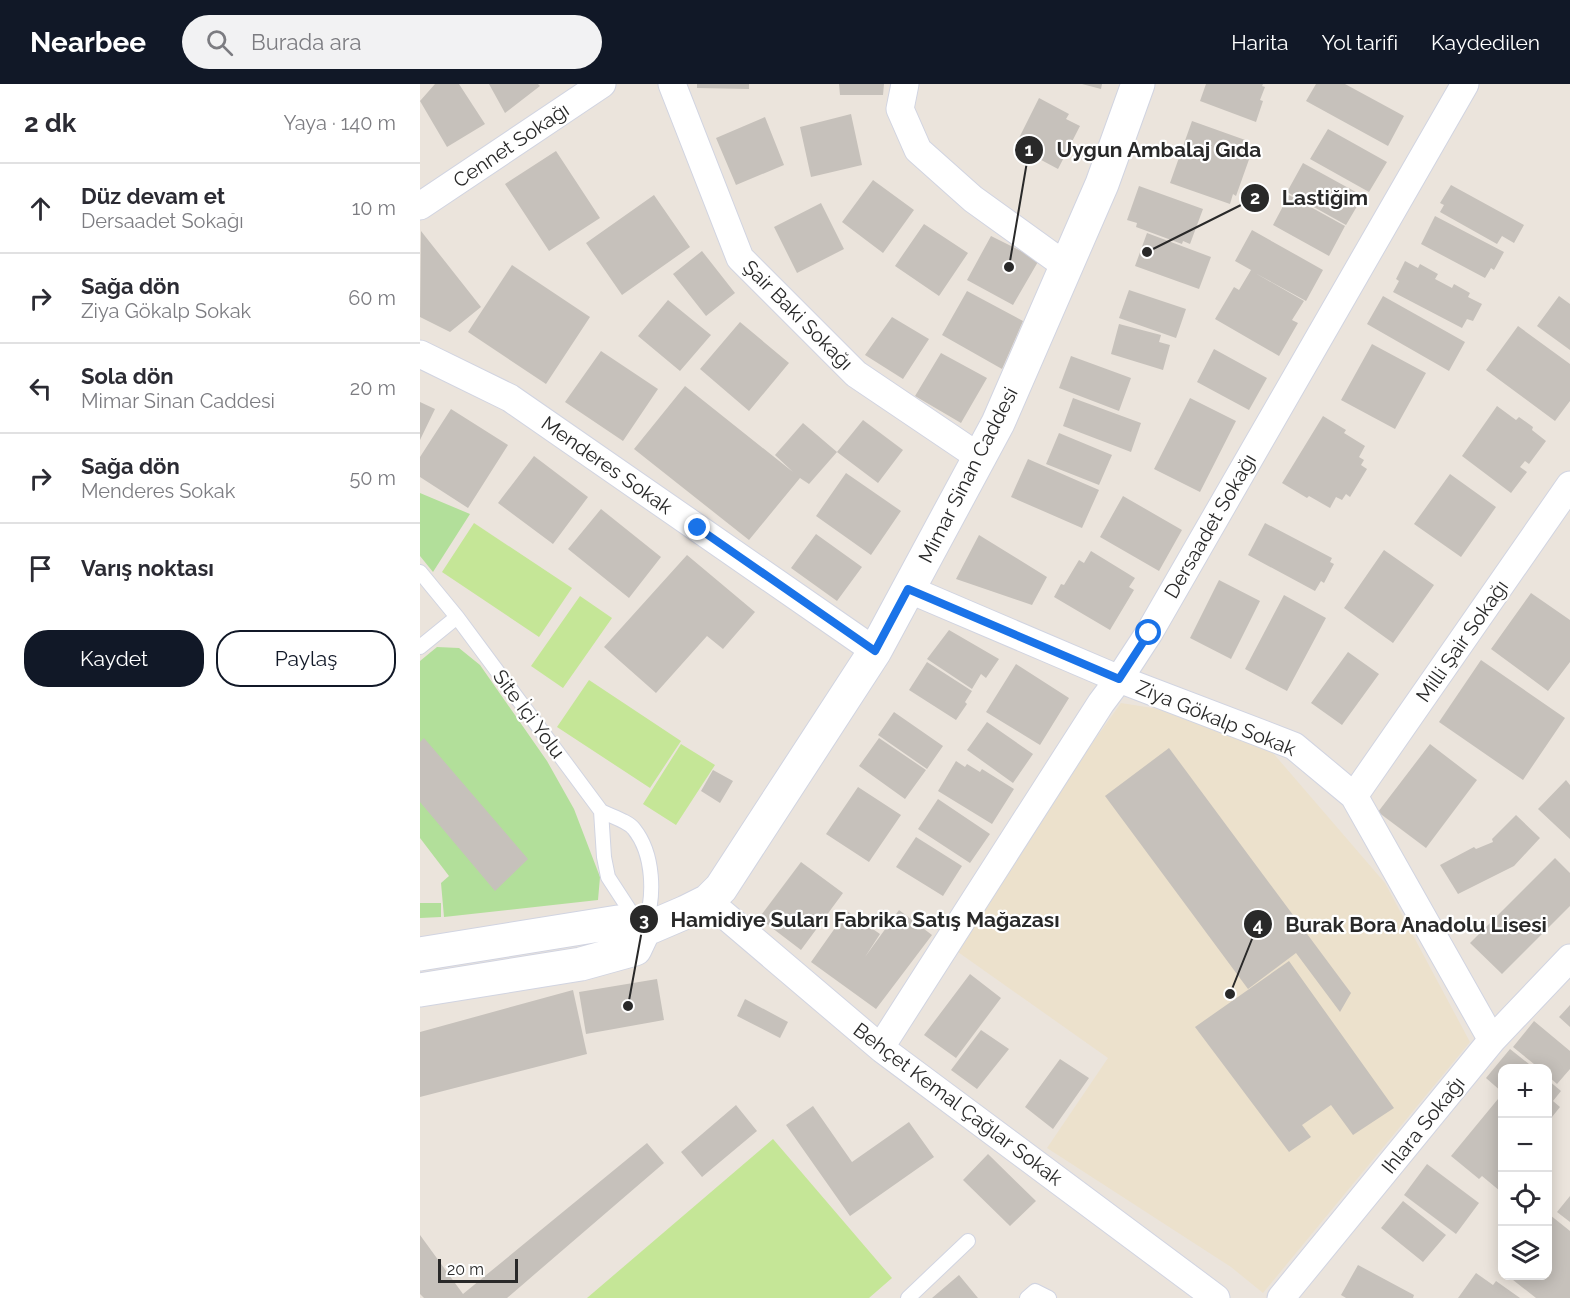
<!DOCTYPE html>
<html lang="tr">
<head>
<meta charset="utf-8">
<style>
	body { margin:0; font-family:Raleway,sans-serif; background:#f2f2f3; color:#2b2b33 }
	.controls { position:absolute; right:18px; bottom:18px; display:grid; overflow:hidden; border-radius:12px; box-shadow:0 3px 15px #0003 }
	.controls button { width:54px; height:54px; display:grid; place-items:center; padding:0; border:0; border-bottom:2px solid #e1e1e2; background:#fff; color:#2b2b33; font:30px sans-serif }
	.scale { position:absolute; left:18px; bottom:15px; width:80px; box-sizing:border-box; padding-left:6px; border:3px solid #292929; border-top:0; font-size:16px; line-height:21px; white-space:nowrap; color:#292929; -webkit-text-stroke:4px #fff; paint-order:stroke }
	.stop { position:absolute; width:18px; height:18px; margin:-14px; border:4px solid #1a73e8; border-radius:50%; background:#fff }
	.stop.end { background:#1a73e8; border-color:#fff; box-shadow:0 2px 6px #0008 }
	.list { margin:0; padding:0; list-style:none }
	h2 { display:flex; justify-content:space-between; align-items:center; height:78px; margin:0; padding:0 24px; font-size:26px }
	h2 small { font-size:20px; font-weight:400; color:#7c7c81 }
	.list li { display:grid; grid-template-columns:39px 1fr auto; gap:18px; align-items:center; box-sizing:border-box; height:90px; padding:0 24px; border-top:2px solid #e1e1e2 }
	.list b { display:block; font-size:22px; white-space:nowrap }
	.list p { margin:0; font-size:20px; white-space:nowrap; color:#7c7c81 }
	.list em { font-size:20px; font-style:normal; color:#7c7c81 }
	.actions { display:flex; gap:12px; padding:18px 24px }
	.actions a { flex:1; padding:14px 0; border:2px solid #111827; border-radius:24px; text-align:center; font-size:21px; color:#111827 }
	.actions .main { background:#111827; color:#fff }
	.icon { flex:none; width:33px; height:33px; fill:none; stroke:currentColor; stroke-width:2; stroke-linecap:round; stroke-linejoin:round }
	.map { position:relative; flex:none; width:1150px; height:1214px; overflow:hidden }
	header { display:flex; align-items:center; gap:36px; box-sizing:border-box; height:84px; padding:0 30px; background:#111827; color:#fff }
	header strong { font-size:28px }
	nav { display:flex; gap:33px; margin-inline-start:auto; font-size:21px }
	.search { width:420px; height:54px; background:#f2f2f3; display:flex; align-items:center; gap:15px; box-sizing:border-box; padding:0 21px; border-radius:33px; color:#7c7c81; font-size:22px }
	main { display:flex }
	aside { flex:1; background:#fff }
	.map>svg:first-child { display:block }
</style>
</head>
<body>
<header>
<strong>Nearbee</strong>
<div class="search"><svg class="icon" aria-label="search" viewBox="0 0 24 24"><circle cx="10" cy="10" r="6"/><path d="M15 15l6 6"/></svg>Burada ara</div>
<nav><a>Harita</a><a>Yol tarifi</a><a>Kaydedilen</a></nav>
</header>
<main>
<aside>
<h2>2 dk<small>Yaya · 140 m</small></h2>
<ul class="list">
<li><svg class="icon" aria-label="ahead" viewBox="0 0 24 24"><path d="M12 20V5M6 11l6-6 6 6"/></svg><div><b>Düz devam et</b><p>Dersaadet Sokağı</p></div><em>10 m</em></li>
<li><svg class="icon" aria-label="right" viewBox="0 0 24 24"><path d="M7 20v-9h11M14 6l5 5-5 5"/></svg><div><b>Sağa dön</b><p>Ziya Gökalp Sokak</p></div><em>60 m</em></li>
<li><svg class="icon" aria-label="left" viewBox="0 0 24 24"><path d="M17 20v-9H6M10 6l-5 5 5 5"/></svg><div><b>Sola dön</b><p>Mimar Sinan Caddesi</p></div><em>20 m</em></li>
<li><svg class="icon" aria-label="right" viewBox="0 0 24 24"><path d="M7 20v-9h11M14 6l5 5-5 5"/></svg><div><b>Sağa dön</b><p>Menderes Sokak</p></div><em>50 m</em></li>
<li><svg class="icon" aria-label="arrive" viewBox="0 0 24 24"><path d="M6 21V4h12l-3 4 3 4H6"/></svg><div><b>Varış noktası</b></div></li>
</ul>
<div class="actions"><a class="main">Kaydet</a><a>Paylaş</a></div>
</aside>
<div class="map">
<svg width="1150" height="1214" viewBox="0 0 1150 1214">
	<rect width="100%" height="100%" fill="#ebe4dc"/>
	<!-- education -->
	<path fill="#ece1cc" d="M701,619L758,628L853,669L965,799L1050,958L843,1209L811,1183L627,1064L688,974L528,861Z"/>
	<!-- green -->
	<path fill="#b2df9a" d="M0,409L50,430L13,488L0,472Z
		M17,563L39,564L60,581L127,677L154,725L180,793L178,816L24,833L21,799L29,792L0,754V577Z
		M0,819H21V833L0,834Z"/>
	<!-- pitch -->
	<path fill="#c5e697" d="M54,439L152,504L119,553L22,488Z
		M160,512L192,534L143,604L111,582Z
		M169,596L261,657L230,704L137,643Z
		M261,660L295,681L256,741L223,720Z
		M353,1055L472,1194L449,1214H167Z"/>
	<!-- building -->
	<path fill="#c6c1bb" d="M15,0H39L65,40L27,63L0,17Z
		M69,0H118L120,2L85,29Z
		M277,0H329V5L277,4Z
		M419,0H464L463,11H420Z
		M662,0H682L681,5Z
		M786,0H843L842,2L845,3L840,16L843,17L836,38L780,17Z
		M896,0H925L984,32L968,62L886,17Z
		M619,14L649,30L646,35L660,42L638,85L595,62Z
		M431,30L442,81L391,93L380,43Z
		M345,33L364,81L316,101L296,54Z
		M772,37L828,57L825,65L832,67L816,112L813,110L810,120L750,99Z
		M908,45L967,78L949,108L890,75Z
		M136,67L180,134L129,167L85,100Z
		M883,79L943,112L926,141L867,108Z
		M453,96L494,126L463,169L422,138Z
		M1031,101L1104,141L1094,159L1082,152L1077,160L1020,128L1024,121L1020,119Z
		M719,102L783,125L770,160L763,157L762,160L716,143L717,139L707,136Z
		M234,111L270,163L202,211L166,159Z
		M869,111L925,142L909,172L853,141Z
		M401,119L424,165L377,189L354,143Z
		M1015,132L1084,168L1074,186L1071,184L1065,194L1001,160Z
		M504,140L548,169L519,212L475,182Z
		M832,146L903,186L886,217L835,189L884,217L872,236L878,239L859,272L795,235L814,203L819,206L831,186L815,177Z
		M1,147L61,223L30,248L0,233Z
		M727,149L791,173L779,205L715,182Z
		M571,152L619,176L593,221L547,196Z
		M282,167L315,209L286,232L253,190Z
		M985,177L998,184L1000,180L1018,190L1015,195L1032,204L1034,200L1050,209L1048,213L1062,220L1053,237L1047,235L1042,244L973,208L979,197L976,195Z
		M92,181L170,233L126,300L48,248Z
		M709,206L766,225L756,254L699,234Z
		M547,207L603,237L582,285L522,251Z
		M963,212L1045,258L1029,287L947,240Z
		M1139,212L1150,220V266L1117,242Z
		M248,216L291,251L260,287L218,252Z
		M472,233L509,255L483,295L445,271Z
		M320,238L369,279L329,327L280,285Z
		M699,240L741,251L739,258L750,261L743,286L691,270Z
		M1098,242L1150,280V317L1135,337L1066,286Z
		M952,260L1006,289L975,345L921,316Z
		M794,265L847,294L829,326L777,298Z
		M181,267L238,305L203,357L145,318Z
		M521,269L567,294L541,339L495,312Z
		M651,272L711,294L699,327L639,304Z
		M265,302L373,388L355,371L383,339L417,368L443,336L483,366L458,399L417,368L389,400L380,394L329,456L214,365Z
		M653,314L721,339L711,368L643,342Z
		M770,314L816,337L780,408L734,385Z
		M0,318L15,325L0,356Z
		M1077,322L1096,336L1099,333L1113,343L1112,346L1126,357L1109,380L1105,377L1100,383L1107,388L1091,409L1042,372Z
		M31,325L88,361L48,424L0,393V373Z
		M903,332L926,346L924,349L945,362L939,373L944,376L941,381L947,385L930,413L926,410L922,416L916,413L910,424L889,412L887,414L862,399Z
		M639,349L692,371L679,401L626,380Z
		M114,372L168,413L133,460L78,419Z
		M608,375L679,406L662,444L591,413Z
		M426,389L481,427L451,471L396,432Z
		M1030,390L1076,423L1041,473L994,440Z
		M703,412L762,446L739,487L680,453Z
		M181,425L241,473L209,514L148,465Z
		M845,439L912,474L910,478L914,480L904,499L901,497L895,507L828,471Z
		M396,450L442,483L417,517L371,484Z
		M559,451L627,493L612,521L536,495Z
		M964,466L1014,501L973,559L924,524Z
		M671,467L715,494L709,503L714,506L690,546L634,513L641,500L644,501L659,476L664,479Z
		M267,471L335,528L303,565L287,552L236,609L184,563Z
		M799,496L840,517L811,575L770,554Z
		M1111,509L1150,536V578L1128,607L1071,565Z
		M864,511L906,534L867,607L825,585Z
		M529,546L579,575L566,594L561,590L552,605L507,575Z
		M928,568L959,590L922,641L891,619Z
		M1061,576L1145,634L1103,696L1019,638Z
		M507,578L552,607L545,618L547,620L536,636L489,606Z
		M596,580L649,614L620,661L566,628Z
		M474,628L523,662L507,685L458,651Z
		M567,638L613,670L593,699L547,666Z
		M4,654L108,775L75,807L0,718V658Z
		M459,654L506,686L485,715L439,682Z
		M1010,660L1057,696L1006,764L958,728Z
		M749,664L931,909L920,928L876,869L828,905L685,712Z
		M536,677L545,683L547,680L560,688L562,685L594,705L572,740L518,707Z
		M293,686L313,697L300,719L281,707Z
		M1146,696L1150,701V755L1118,725Z
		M438,703L481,731L449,778L406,750Z
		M518,715L570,750L550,779L498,745Z
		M1096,731L1120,754L1094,782L1038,810L1020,781L1054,763L1056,765L1073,758L1072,755Z
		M496,753L542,782L523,812L476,783Z
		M1135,774L1150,789V822L1082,890L1050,859Z
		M381,778L423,809L381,866L339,834Z
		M479,826L512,851L456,925L391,878L427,827L460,850L445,873Z
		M869,877L974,1024L933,1051L911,1021L882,1041L891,1053L869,1068L775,943Z
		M550,890L581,914L536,974L504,951Z
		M237,895L244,936L166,950L159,908Z
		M153,906L167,970L0,1013V948Z
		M325,915L368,938L360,954L317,932Z
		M1150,921V943L1139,933Z
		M1114,937L1150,967V985L1137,1000L1128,992V984H1119L1093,963Z
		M561,946L589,965L557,1005L531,986Z
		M1090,965L1114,984H1082V1008L1066,994Z
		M640,975L669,994L633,1045L605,1023Z
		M1128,996L1141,1007L1133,1017L1140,1023L1128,1038Z
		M1078,1015L1082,1019V1104L1080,1107L1062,1092L1059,1095L1031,1072Z
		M316,1021L337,1047L282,1093L261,1068Z
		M393,1022L432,1078L489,1038L514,1073L430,1132L366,1041Z
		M227,1059L244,1079L87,1214H4L0,1210V1151L43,1210Z
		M568,1070L616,1117L590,1142L543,1096Z
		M1007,1080L1059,1119L1036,1150L984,1111Z
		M1150,1112V1138L1137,1128Z
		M983,1117L1026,1151L1003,1178L961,1144Z
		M1130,1131L1150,1147V1214H1116L1088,1192H1128V1134Z
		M938,1181L994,1211L993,1214H926L921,1211Z
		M1056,1189L1073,1201L1076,1197L1100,1214H1038Z
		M539,1191L558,1214H512Z"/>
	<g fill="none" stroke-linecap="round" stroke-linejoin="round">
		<defs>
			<path id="lane" d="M0,488L37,533L181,727C190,732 208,737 214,745C234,770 235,812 225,841
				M0,563L37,533
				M181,727L184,773L188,793L216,836
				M488,1214L548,1157
				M607,1214L615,1207L629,1214"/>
			<path id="street" d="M252,0L320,174L436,290L559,373
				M485,0L480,25L498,66L553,115L646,182
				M0,122L182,0
				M0,270L90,314L455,567
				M488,505L699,595L874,662L934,712L1072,956
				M934,712L1150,401
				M288,817L462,965L796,1214
				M462,965L464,958L681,619L699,595L729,549L1045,0
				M861,1214L1072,956L1150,874"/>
			<path id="secondary" d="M0,870L198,838L224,846L266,828L288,817L301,804L455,567L578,339L682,100L718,0
				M0,906L161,880L215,865L224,846"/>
		</defs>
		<!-- lane casing -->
		<use href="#lane" stroke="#d1d4e1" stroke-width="16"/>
		<!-- street casing -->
		<use href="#street" stroke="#d1d4e1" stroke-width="29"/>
		<!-- secondary casing -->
		<use href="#secondary" stroke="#d1d4e1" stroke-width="35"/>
		<!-- lane -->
		<use href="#lane" stroke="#fff" stroke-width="14"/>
		<!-- street -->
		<use href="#street" stroke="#fff" stroke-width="27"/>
		<!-- secondary -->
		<use href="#secondary" stroke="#fff" stroke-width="33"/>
	</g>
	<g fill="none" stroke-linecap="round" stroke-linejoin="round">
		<!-- route -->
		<path stroke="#1a73e8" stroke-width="8" d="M278,444L455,567L488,505L699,595L729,549"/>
	</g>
	<g text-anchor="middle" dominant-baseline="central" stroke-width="4.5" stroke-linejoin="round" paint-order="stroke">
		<!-- street labels -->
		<g font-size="20" fill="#292929" stroke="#fff">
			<text transform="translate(91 61) rotate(-34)">Cennet Sokağı</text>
			<text transform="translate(378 231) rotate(45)">Şair Baki Sokağı</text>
			<text transform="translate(187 381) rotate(35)">Menderes Sokak</text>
			<text transform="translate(548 391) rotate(-63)">Mimar Sinan Caddesi</text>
			<text transform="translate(790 442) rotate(-60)">Dersaadet Sokağı</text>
			<text transform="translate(1042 557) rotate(-55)">Milli Şair Sokağı</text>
			<text transform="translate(109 630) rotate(53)">Site İçi Yolu</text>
			<text transform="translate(796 634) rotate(22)">Ziya Gökalp Sokak</text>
			<text transform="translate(538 1020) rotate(37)">Behçet Kemal Çağlar Sokak</text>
			<text transform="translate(1003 1041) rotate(-51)">Ihlara Sokağı</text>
		</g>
	</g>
	<!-- callouts -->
	<path fill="none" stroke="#292929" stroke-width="2" d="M589 183L609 66M727 168L835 114M208 922L224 835M810 910L838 840"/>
	<g fill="#292929" stroke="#fff" stroke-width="2">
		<circle cx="589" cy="183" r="6"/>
		<circle cx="727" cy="168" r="6"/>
		<circle cx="208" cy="922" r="6"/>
		<circle cx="810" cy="910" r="6"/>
		<circle cx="609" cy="66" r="15"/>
		<circle cx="835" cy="114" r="15"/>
		<circle cx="224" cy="835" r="15"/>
		<circle cx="838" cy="840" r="15"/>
	</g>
	<g font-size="18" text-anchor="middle" font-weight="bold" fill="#fff">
		<text x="609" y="72">1</text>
		<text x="835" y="120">2</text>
		<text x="224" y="842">3</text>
		<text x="838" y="847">4</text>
	</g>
	<g font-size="21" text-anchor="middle" font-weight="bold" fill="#292929" stroke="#fff" stroke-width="4.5" stroke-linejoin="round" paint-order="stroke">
		<text x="739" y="73">Uygun Ambalaj Gıda</text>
		<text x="905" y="121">Lastiğim</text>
		<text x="445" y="843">Hamidiye Suları Fabrika Satış Mağazası</text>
		<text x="996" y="848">Burak Bora Anadolu Lisesi</text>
	</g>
</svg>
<div class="controls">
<button>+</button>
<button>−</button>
<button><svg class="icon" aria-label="locate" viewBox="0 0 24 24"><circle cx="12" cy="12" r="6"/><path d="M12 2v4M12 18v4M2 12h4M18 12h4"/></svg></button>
<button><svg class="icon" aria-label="layers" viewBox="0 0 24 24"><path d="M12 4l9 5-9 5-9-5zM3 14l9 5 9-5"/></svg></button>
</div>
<div class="scale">20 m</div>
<div class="stop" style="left:729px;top:549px"></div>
<div class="stop end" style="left:278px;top:444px"></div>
</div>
</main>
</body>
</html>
